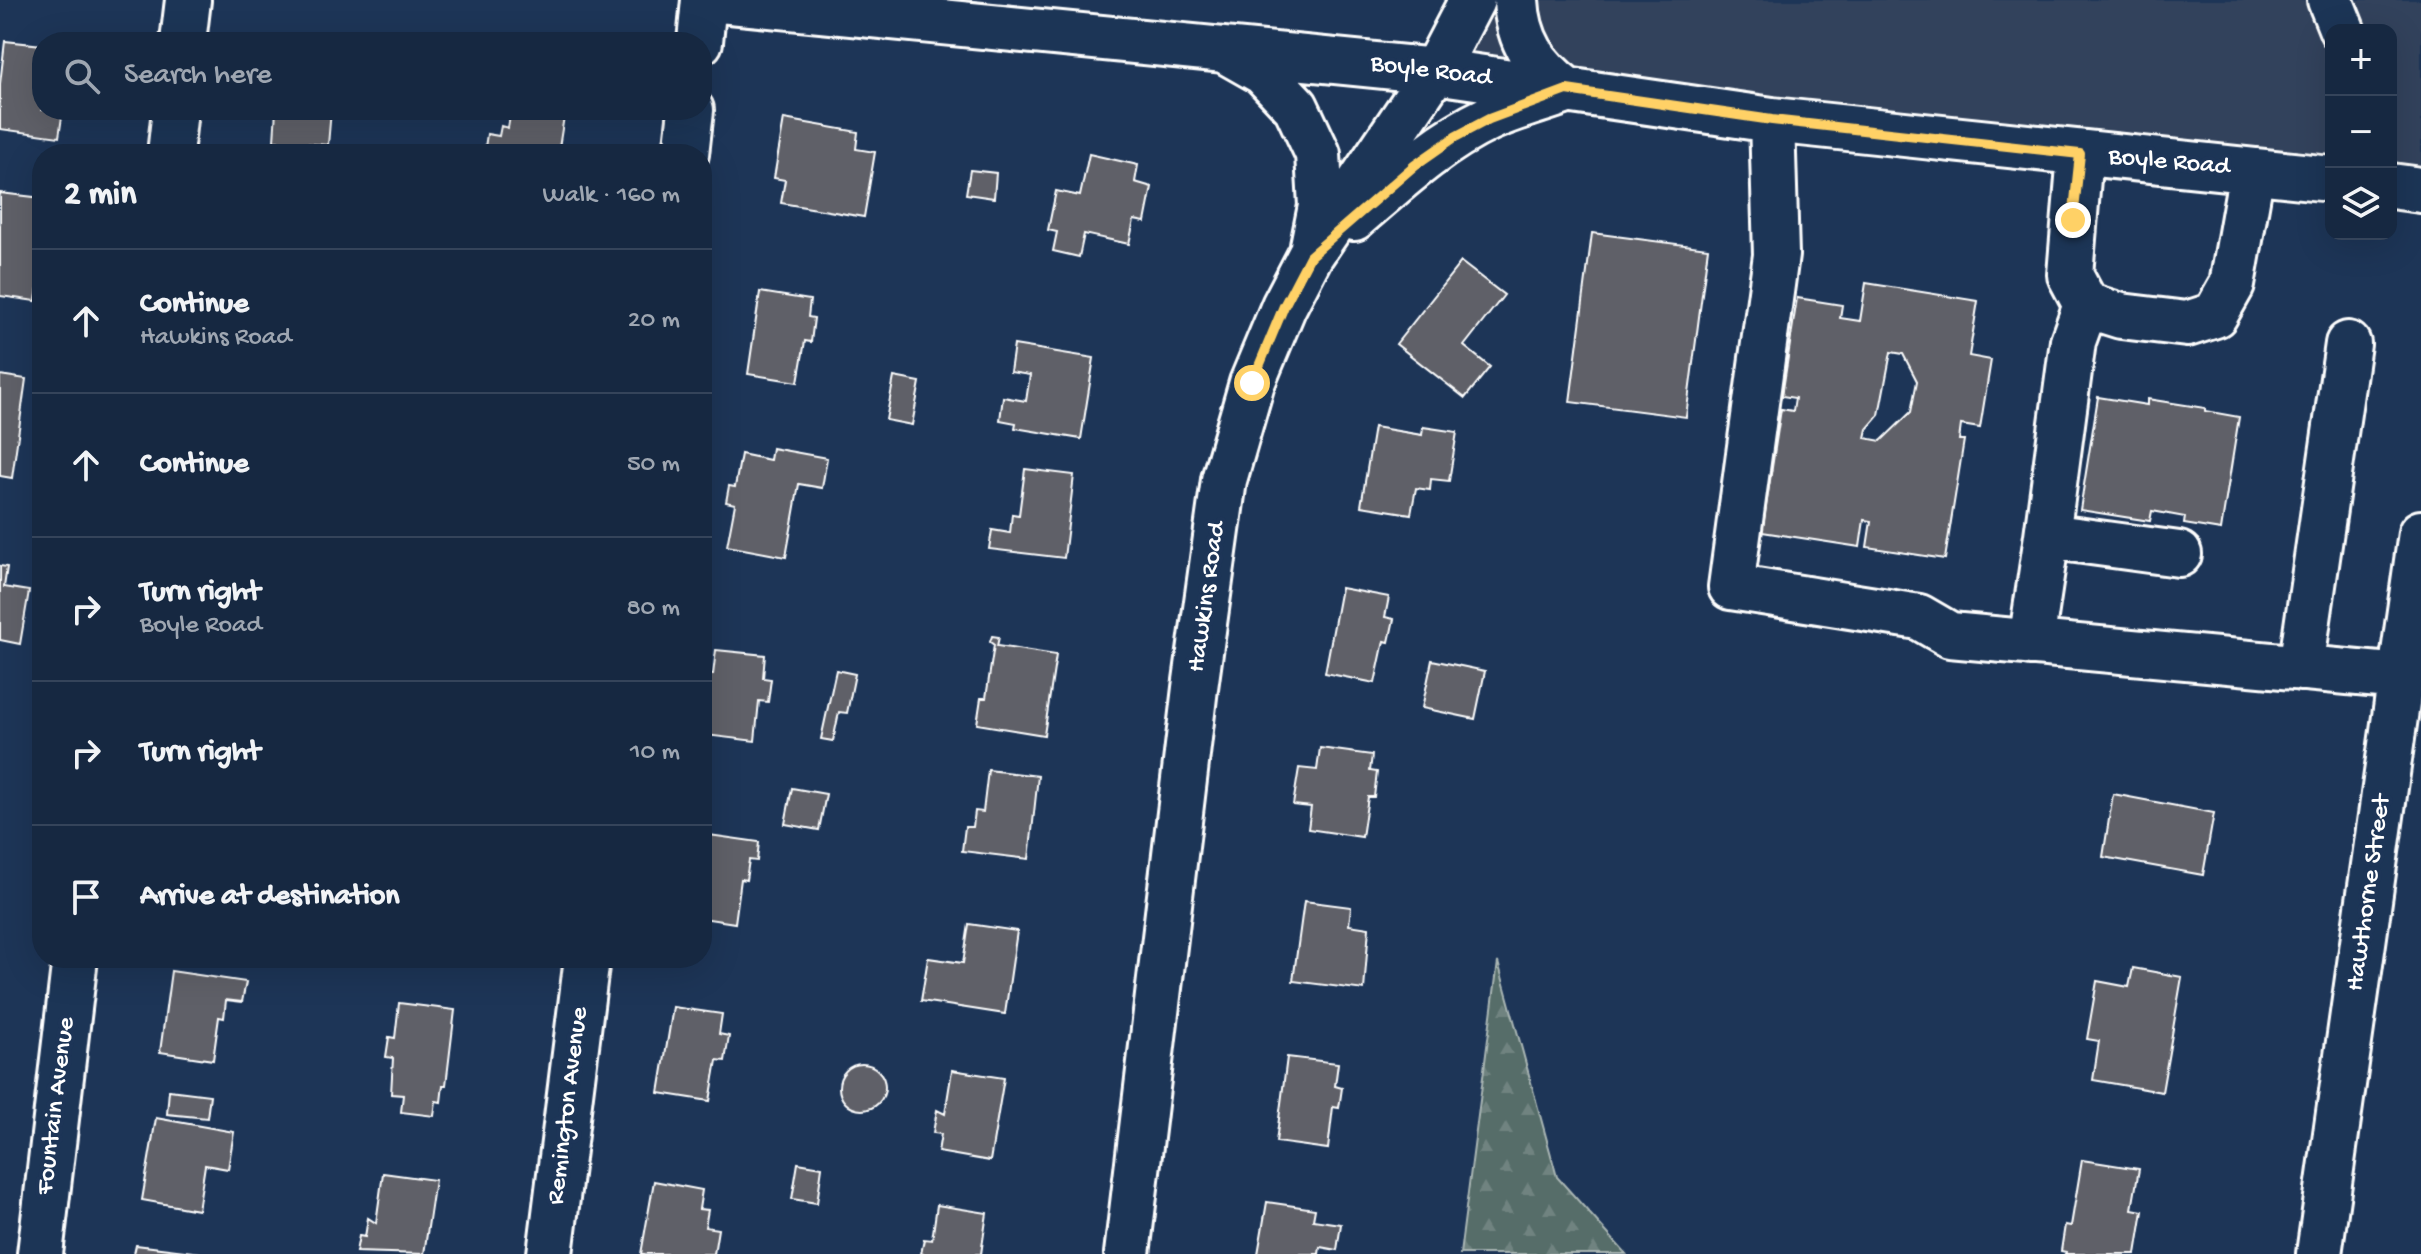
<!DOCTYPE html>
<html lang="en">
<head>
<meta charset="utf-8">
<style>
	body { margin:0; font-family:"Gochi Hand",sans-serif; background:#23344c; color:#f1f3f6 }
	.controls { position:absolute; right:24px; top:24px; display:grid; overflow:hidden; border-radius:16px; box-shadow:0 8px 32px #0002 }
	.controls button { width:72px; height:72px; display:grid; place-items:center; padding:0; border:0; border-bottom:2px solid #35445a; background:#162841; color:#f1f3f6; font:40px sans-serif }
	.stop { position:absolute; width:24px; height:24px; margin:-18px; border:6px solid #ffd166; border-radius:50%; background:#fff }
	.stop.end { background:#ffd166; border-color:#fff; box-shadow:0 2px 8px #0008 }
	.list { margin:0; padding:0; list-style:none }
	h2 { display:flex; justify-content:space-between; align-items:center; height:104px; margin:0; padding:0 32px; font-size:34px }
	h2 small { font-size:26px; font-weight:400; color:#9ea6b1 }
	.list li { display:grid; grid-template-columns:52px 1fr auto; gap:24px; align-items:center; box-sizing:border-box; height:144px; padding:0 32px; border-top:2px solid #35445a }
	.list b { display:block; font-size:30px; white-space:nowrap }
	.list p { margin:0; font-size:26px; white-space:nowrap; color:#9ea6b1 }
	.list em { font-size:26px; font-style:normal; color:#9ea6b1 }
	.icon { flex:none; width:44px; height:44px; fill:none; stroke:currentColor; stroke-width:2; stroke-linecap:round; stroke-linejoin:round }
	.map { position:relative; flex:none; width:2421px; height:1254px; overflow:hidden }
	.search { position:absolute; background:#162841; box-shadow:0 8px 32px #0002; left:32px; top:32px; width:680px; height:88px; display:flex; align-items:center; gap:20px; box-sizing:border-box; padding:0 28px; border-radius:32px; color:#9ea6b1; font-size:30px }
	.panel { position:absolute; background:#162841; box-shadow:0 8px 32px #0002; left:32px; top:144px; width:680px; height:824px; border-radius:32px }
	.map>svg:first-child { display:block }
</style>
</head>
<body>
<div class="map">
<svg width="2421" height="1254" viewBox="0 0 2421 1254">
	<defs>
		<pattern id="forest-firs" width="22" height="20" patternUnits="userSpaceOnUse" patternTransform="scale(2)"><rect width="22" height="20" fill="#566d69"/><path d="M5 1l3.5 6h-7zM16 11l3.5 6h-7z" fill="#6f8380"/></pattern>
	</defs>
	<rect width="100%" height="100%" fill="#1d3557"/>
	<filter id="ink" filterUnits="userSpaceOnUse"><feTurbulence type="fractalNoise" baseFrequency=".0125" numOctaves="2"/><feDisplacementMap in="SourceGraphic" scale="16" xChannelSelector="R" yChannelSelector="G"/><feConvolveMatrix kernelMatrix="1 2 1 2 8 2 1 2 1" color-interpolation-filters="sRGB"/></filter>
	<g filter="url(#ink)">
		<!-- built -->
		<path fill="#30425c" d="M1491,0H2421V175L2391,171V30H2331V164L1466,60Z"/>
		<!-- forest -->
		<path fill="url(#forest-firs)" stroke="#aab6b4" stroke-width="2" d="M1498,962L1557,1177L1626,1254H1460Z"/>
		<!-- building -->
		<path fill="#5e6068" stroke="#fff" stroke-width="2" fill-rule="evenodd" d="M5,41L42,45V110H63L59,137L0,129V84Z
			M276,110H331L328,145L274,141Z
			M511,110H565L558,154H484L487,134L499,136L501,126L508,128Z
			M784,119L858,132L856,149L875,152L864,217L781,203L785,180L774,178Z
			M1089,154L1138,165L1135,182L1152,187L1145,222L1134,220L1129,244L1084,234L1079,257L1053,251L1057,232L1048,230L1056,191L1080,196Z
			M970,170L996,173L994,198L966,194Z
			M0,193L42,198V260L36,301L0,296Z
			M1592,233L1708,248L1686,417L1570,402Z
			M1461,262L1504,295L1464,346L1490,367L1465,398L1396,344Z
			M1866,283L1978,301L1969,356L1991,360L1980,428L1961,425L1959,440H1964L1945,559L1867,547L1871,521L1864,520L1860,547L1762,532L1781,409L1793,411L1795,398L1782,396L1797,298L1842,305L1840,318L1860,321ZM1891,352L1903,354L1917,381L1911,412L1881,441L1865,438L1867,429L1879,415Z
			M760,292L810,300L808,317L814,318L811,342L805,341L798,382L748,374Z
			M1014,345L1094,358L1081,439L1015,428L1016,423L1000,420L1003,397L1026,401L1030,375L1010,372Z
			M0,375L26,379L12,478L0,476Z
			M894,377L920,382L912,425L886,420Z
			M2098,397L2147,405V399L2205,408V411L2239,417L2221,530L2184,524L2185,517L2152,511L2150,521L2080,510Z
			M1374,427L1422,435L1423,427L1457,432L1449,481L1431,479L1430,490L1416,488L1411,514L1361,506Z
			M772,448L827,458L822,488L799,484L786,557L727,546L735,504L726,502L729,486L735,487L741,454L770,460Z
			M1025,469L1074,475L1064,558L989,549L992,530L1010,533L1012,514L1019,515Z
			M0,566L7,567L4,587L29,591L20,644L0,640Z
			M1341,588L1389,597L1385,617L1394,619L1389,642L1384,641L1375,683L1325,673Z
			M992,636L999,637L997,646L1056,655L1044,735L977,724L981,698H986L994,645L990,642Z
			M716,650L765,655L763,678L771,679L768,702L759,701L755,741L705,735L710,692L702,691V674L713,675Z
			M1432,660L1485,671L1475,719L1422,708Z
			M836,670L855,674L847,713L839,712L833,741L821,739Z
			M1320,748L1372,755L1370,771L1377,772L1374,797H1368L1362,837L1308,829L1311,807L1293,805L1299,768L1317,770Z
			M988,770L1038,776L1029,859L962,851L965,827H973L975,811L983,812Z
			M792,788L826,794L819,830L785,824Z
			M2113,794L2214,813L2203,875L2103,857Z
			M702,834L759,842L757,861L749,860L746,880L741,879L735,923L702,918Z
			M1304,901L1351,907L1349,925L1369,928L1364,990L1293,981Z
			M969,924L1017,931L1005,1014L921,1001L928,958L963,963Z
			M2133,968L2182,977L2162,1092L2093,1080L2099,1041L2087,1039L2097,981L2129,987Z
			M171,971L246,982L242,1002L226,1000L224,1018L219,1017L213,1060L160,1052Z
			M399,1003L455,1010L446,1085H443L441,1102L436,1101L434,1116L401,1112L403,1095L391,1094L393,1058L386,1057L389,1037L395,1038Z
			M673,1007L722,1014L719,1034L729,1036L725,1061L717,1060L710,1101L659,1093Z
			M1287,1057L1338,1063L1335,1086L1342,1088L1339,1108L1333,1107L1328,1149L1276,1142Z
			M839 1087a23 23 0 1 1 46 0a23 23 0 1 1-46 0Z
			M952,1070L1004,1078L990,1161L938,1152L941,1134L933,1133L937,1110L945,1114Z
			M169,1090L210,1095L207,1118L167,1114Z
			M156,1118L234,1132L228,1169L205,1165L198,1210L142,1200Z
			M2082,1160L2139,1169L2132,1209L2143,1211L2136,1254H2065L2066,1252L2061,1251L2065,1225L2071,1226Z
			M798,1163L822,1167L817,1203L792,1199Z
			M383,1173L435,1180L424,1254L356,1252L359,1236L365,1237L368,1218L376,1223Z
			M654,1181L702,1190L699,1209L708,1210L705,1227L718,1229L714,1254H641Z
			M1267,1202L1315,1209L1313,1220L1341,1224L1337,1250L1320,1247L1319,1254H1258Z
			M937,1205L987,1213L981,1254H921L924,1239L932,1240Z
			M136,1245L209,1254H134Z"/>
		<g fill="none" stroke-linecap="round" stroke-linejoin="round">
			<defs>
				<path id="minor" d="M720,0L1435,71L1772,120L2331,179
					M1516,0C1518,41 1535,66 1567,90
					M2330,0L2342,30
					M183,42L188,0
					M700,42L704,0
					M1226,51L1263,72L1296,107L1318,154L1321,206L1313,246
					M1772,120L1776,255L1731,587L1919,617L1950,635L2401,677
					M170,154L175,110
					M686,154L691,110
					M2080,154L2070,275L2086,305L2121,316L2187,324L2215,315L2232,285L2252,171
					M2391,186L2421,190
					M1354,218C1396,182 1437,143 1488,119C1512,108 1539,101 1564,92
					M2086,305L2073,341L2047,536L2179,554
					M2031,643L2047,536
					M2301,668L2348,344
					M40,1254L75,958
					M550,1254L587,958
					M1127,1254L1195,688L1224,480L1252,383L1284,306L1310,256L1435,71L1472,0
					M2319,1254L2421,533"/>
			</defs>
			<!-- minor casing -->
			<use href="#minor" stroke="#fff" stroke-width="50"/>
			<!-- minor -->
			<use href="#minor" stroke="#1d3557" stroke-width="44"/>
		</g>
	</g>
	<g fill="none" stroke-linecap="round" stroke-linejoin="round" filter="url(#ink)">
		<!-- route -->
		<path stroke="#ffd166" stroke-width="10" d="M1252,383L1284,306L1310,256L1415,165L1455,137L1489,119L1567,90L1772,120L2080,154L2073,220"/>
	</g>
	<g text-anchor="middle" dominant-baseline="central" stroke-width="8" stroke-linejoin="round" paint-order="stroke">
		<!-- street labels -->
		<g font-size="26" fill="#fff" stroke="#1d3557">
			<text transform="translate(1431 72) rotate(7)">Boyle Road</text>
			<text transform="translate(2169 163) rotate(5)">Boyle Road</text>
			<text transform="translate(1208 597) rotate(-82)">Hawkins Road</text>
			<text transform="translate(2370 893) rotate(-82)">Hawthorne Street</text>
			<text transform="translate(57 1106) rotate(-83)">Fountain Avenue</text>
			<text transform="translate(569 1106) rotate(-83)">Remington Avenue</text>
		</g>
	</g>
</svg>
<div class="controls">
<button>+</button>
<button>−</button>
<button><svg class="icon" aria-label="layers" viewBox="0 0 24 24"><path d="M12 4l9 5-9 5-9-5zM3 14l9 5 9-5"/></svg></button>
</div>
<div class="stop" style="left:1252px;top:383px"></div>
<div class="stop end" style="left:2073px;top:220px"></div>
<div class="search"><svg class="icon" aria-label="search" viewBox="0 0 24 24"><circle cx="10" cy="10" r="6"/><path d="M15 15l6 6"/></svg>Search here</div>
<section class="panel">
<h2>2 min<small>Walk · 160 m</small></h2>
<ul class="list">
<li><svg class="icon" aria-label="ahead" viewBox="0 0 24 24"><path d="M12 20V5M6 11l6-6 6 6"/></svg><div><b>Continue</b><p>Hawkins Road</p></div><em>20 m</em></li>
<li><svg class="icon" aria-label="ahead" viewBox="0 0 24 24"><path d="M12 20V5M6 11l6-6 6 6"/></svg><div><b>Continue</b></div><em>50 m</em></li>
<li><svg class="icon" aria-label="right" viewBox="0 0 24 24"><path d="M7 20v-9h11M14 6l5 5-5 5"/></svg><div><b>Turn right</b><p>Boyle Road</p></div><em>80 m</em></li>
<li><svg class="icon" aria-label="right" viewBox="0 0 24 24"><path d="M7 20v-9h11M14 6l5 5-5 5"/></svg><div><b>Turn right</b></div><em>10 m</em></li>
<li><svg class="icon" aria-label="arrive" viewBox="0 0 24 24"><path d="M6 21V4h12l-3 4 3 4H6"/></svg><div><b>Arrive at destination</b></div></li>
</ul>
</section>
</div>
</body>
</html>
